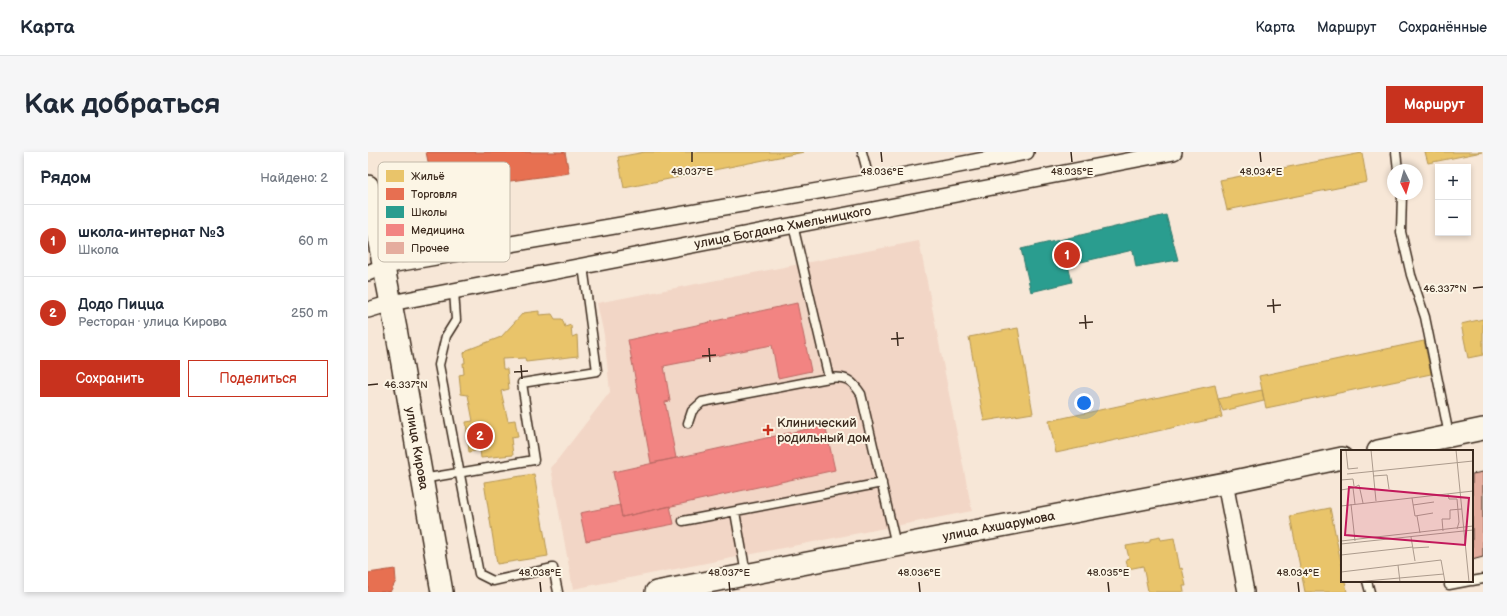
<!DOCTYPE html>
<html lang="ru">
<head>
<meta charset="utf-8">
<style>
	body { margin:0; font-family:"Balsamiq Sans",sans-serif; background:#f6f6f7; color:#1f2937 }
	.controls { position:absolute; right:12px; top:12px; display:grid; overflow:hidden; border-radius:0px; box-shadow:0 2px 6px #0003 }
	.controls button { width:36px; height:36px; display:grid; place-items:center; padding:0; border:0; border-bottom:1px solid #e0e1e3; background:#fff; color:#1f2937; font:20px sans-serif }
	.compass { position:absolute; left:1019px; top:12px; width:36px; height:36px; border-radius:50%; background:#fff; box-shadow:0 2px 6px #0003; rotate:175deg }
	.you { position:absolute; left:716px; top:251px; width:14px; height:14px; margin:-10px; border:3px solid #fff; border-radius:50%; background:#1a73e8; box-shadow:0 0 0 6px #1a73e833 }
	.badge { display:grid; place-items:center; width:26px; height:26px; border-radius:50%; background:#c8321e; color:#fff; font-size:13px; font-weight:700 }
	.pin { position:absolute; translate:-50% -50%; border:2px solid #fff; box-shadow:0 1px 4px #0006 }
	.list { margin:0; padding:0; list-style:none }
	h2 { display:flex; justify-content:space-between; align-items:center; height:52px; margin:0; padding:0 16px; font-size:17px }
	h2 small { font-size:13px; font-weight:400; color:#747a83 }
	.list li { display:grid; grid-template-columns:26px 1fr auto; gap:12px; align-items:center; box-sizing:border-box; height:72px; padding:0 16px; border-top:1px solid #e0e1e3 }
	.list b { display:block; font-size:15px; white-space:nowrap }
	.list p { margin:0; font-size:13px; white-space:nowrap; color:#747a83 }
	.list em { font-size:13px; font-style:normal; color:#747a83 }
	.actions { display:flex; gap:8px; padding:12px 16px }
	.actions a { flex:1; padding:9px 0; border:1px solid #c8321e; border-radius:0px; text-align:center; font-size:14px; color:#c8321e }
	.actions .main { background:#c8321e; color:#fff }
	.map { position:relative; flex:none; width:1115px; height:440px; overflow:hidden; border-radius:0px }
	header { display:flex; align-items:center; gap:24px; box-sizing:border-box; height:56px; padding:0 20px; background:#fff; border-bottom:1px solid #e0e1e3 }
	header strong { font-size:19px }
	nav { display:flex; gap:22px; margin-inline-start:auto; font-size:14px }
	.intro { display:flex; align-items:center; justify-content:space-between; box-sizing:border-box; height:96px; padding:0 24px }
	h1 { margin:0; font-size:28px }
	.button { padding:10px 18px; border-radius:0px; background:#c8321e; color:#fff; font-size:14px; font-weight:700 }
	main { display:flex; gap:24px; padding:0 24px }
	aside { flex:1; background:#fff; border-radius:0px; box-shadow:0 2px 6px #0003 }
	.map>svg:first-child { display:block }
</style>
</head>
<body>
<header>
<strong>Карта</strong>
<nav><a>Карта</a><a>Маршрут</a><a>Сохранённые</a></nav>
</header>
<div class="intro"><h1>Как добраться</h1><a class="button">Маршрут</a></div>
<main>
<aside>
<h2>Рядом<small>Найдено: 2</small></h2>
<ul class="list">
<li><span class="badge">1</span><div><b>школа-интернат №3</b><p>Школа</p></div><em>60 m</em></li>
<li><span class="badge">2</span><div><b>Додо Пицца</b><p>Ресторан · улица Кирова</p></div><em>250 m</em></li>
</ul>
<div class="actions"><a class="main">Сохранить</a><a>Поделиться</a></div>
</aside>
<div class="map">
<svg width="1115" height="440" viewBox="0 0 1115 440">
	<rect width="100%" height="100%" fill="#f7e7d7"/>
	<filter id="ink" filterUnits="userSpaceOnUse"><feTurbulence type="fractalNoise" baseFrequency=".025" numOctaves="2"/><feDisplacementMap in="SourceGraphic" scale="8" xChannelSelector="R" yChannelSelector="G"/><feConvolveMatrix kernelMatrix="1 2 1 2 8 2 1 2 1" color-interpolation-filters="sRGB"/></filter>
	<g filter="url(#ink)">
		<!-- built -->
		<path fill="#f2d6c6" d="M551,89L604,359L205,437L183,316L242,240L236,183L229,151Z"/>
		<!-- homes -->
		<path fill="#e9c46a" stroke="#b59653" d="M277,0H436L256,36L250,5Z
			M1057,0H1114L1060,11Z
			M994,1L999,30L859,58L852,28Z
			M171,159V163L184,162L187,167H194L197,175L203,173L204,185L209,183L210,204L158,210L157,206L134,207L135,217H139L141,237L133,239L140,269L147,268L150,285L143,286L145,303L113,306L112,298L101,300L98,270L105,269L100,243L93,242L91,223L96,222L95,211H97L96,201L99,198L133,185L155,161Z
			M1115,167V203L1100,206L1093,172Z
			M650,176L665,261L616,269L601,185Z
			M1056,189L1063,222L898,256L891,224Z
			M847,233L854,265L688,301L681,269Z
			M894,238L896,249L855,259L850,247Z
			M166,322L180,404L129,412L116,330Z
			M962,356L974,415V429H977L979,440H937L922,364Z
			M792,385L793,388L806,386L812,417L814,416L818,434H815L816,440H782L781,439H780L775,414L760,417L758,407L761,406L758,394L782,390V387Z"/>
		<!-- shops -->
		<path fill="#e76f51" stroke="#b35a42" d="M58,0H197L201,21L84,37L74,35L66,29L62,19Z
			M27,417L28,429L22,440H0V421Z"/>
		<!-- schools -->
		<path fill="#2a9d8f" stroke="#2f7a6d" d="M798,63L810,108L768,115L765,98L700,113L704,130L663,140L653,97Z"/>
		<!-- health -->
		<path fill="#f28482" stroke="#bb6964" d="M429,151L443,219L410,226L404,193L296,214L302,249L297,250L308,306L283,311L260,188Z
			M457,273L467,318L254,365L245,320Z
			M252,353L254,365L302,354L306,372L218,389L212,361Z"/>
		<!-- building -->
		<path fill="#e5ad9e" stroke="#3b2a1e" d="M1115,320V405L1104,408V322Z"/>
		<g fill="none" stroke-linecap="round" stroke-linejoin="round">
			<defs>
				<path id="lane" d="M494,0L502,30
					M1028,0L1030,18
					M1034,42L1033,80L1043,123L1057,165L1081,283
					M425,73L461,226
					M86,139L88,168L78,184L71,213L111,422L125,429L185,416L190,440
					M320,271L324,259L334,250L461,226C478,224 484,228 493,242L528,393
					M54,327L166,308L154,231L229,219L215,114
					M367,360L378,422
					M315,369L514,331
					M999,429L1002,440
					M1104,429L1115,427
					M1081,433L1102,429"/>
				<g id="street">
					<path d="M0,121L16,114L502,30L658,0"/>
					<path id="s1" d="M0,158L23,151L806,0"/>
					<path d="M857,331L878,440"/>
				</g>
				<g id="secondary">
					<path id="s2" d="M0,34L28,177L74,440"/>
					<path d="M1010,299L1115,277"/>
					<path id="s3" d="M288,440L857,331L974,306"/>
				</g>
			</defs>
			<!-- lane casing -->
			<use href="#lane" stroke="#3b2a1e" stroke-width="11"/>
			<!-- street casing -->
			<use href="#street" stroke="#3b2a1e" stroke-width="18"/>
			<!-- secondary casing -->
			<use href="#secondary" stroke="#3b2a1e" stroke-width="24"/>
			<!-- lane -->
			<use href="#lane" stroke="#fcf5e5" stroke-width="8"/>
			<!-- street -->
			<use href="#street" stroke="#fcf5e5" stroke-width="15"/>
			<!-- secondary -->
			<use href="#secondary" stroke="#fcf5e5" stroke-width="21"/>
		</g>
	</g>
	<!-- ticks -->
	<path fill="none" stroke="#3b2a1e" stroke-width="1.5" d="M324,0V10M513,0L514,10M703,0L704,10M892,0L893,10M1105,136L1115,135M905,147L906,161M899,154L913,153M717,163L718,177M711,171L725,170M529,180L530,194M523,187L536,186M341,196L342,210M334,204L348,203M153,213L154,227M146,220L160,219M0,233L10,232M172,430L173,440M361,430L362,440M551,430L552,440M740,430L741,440M930,430L931,440"/>
	<!-- markers -->
	<path fill="#c8321e" stroke="#fcf5e5" stroke-width="1.5" d="M398 272h4v4h4v4h-4v4h-4v-4h-4v-4h4z"/>
	<g text-anchor="middle" dominant-baseline="central" stroke-width="4" stroke-linejoin="round" paint-order="stroke">
		<!-- street labels -->
		<g font-size="13" fill="#3b2a1e" stroke="#fcf5e5">
			<text stroke="none"><textPath href="#s1" startOffset="423">улица Богдана Хмельницкого</textPath></text>
			<text stroke="none"><textPath href="#s2" startOffset="267">улица Кирова</textPath></text>
			<text stroke="none"><textPath href="#s3" startOffset="349">улица Ахшарумова</textPath></text>
		</g>
		<!-- poi labels -->
		<g font-size="13" fill="#3b2a1e" stroke="#fcf5e5" text-anchor="start">
			<text x="409" y="271">Клинический<tspan x="409" dy="15">родильный дом</tspan></text>
		</g>
	</g>
	<!-- overview -->
	<g transform="translate(973 298)">
		<rect width="132" height="132" fill="#f7e7d7"/>
		<path fill="none" stroke="#ac9b8d" stroke-width="1" d="M5,0L7,19L17,18M30,0L35,51M115,0L128,132M6,24L132,11M32,26L46,25L48,39M0,30L12,29L13,36M0,37V40L12,38M107,44L108,49H116L118,72L116,79M71,48L74,66L92,63M10,54L14,91M14,54L12,38L18,35L22,53M72,55L93,52M0,56L132,41M76,66L79,83M102,81L101,69H109V60L121,59M70,87L74,111M0,91L132,76M0,94L132,80M72,98L88,97M0,105L72,97M57,115L59,132M0,122L100,110L104,132M14,132L103,124"/>
		<path fill="#c2185b" fill-opacity="0.15" stroke="#c2185b" stroke-width="2" d="M8,37L128,48L124,95L4,85Z"/>
		<rect width="132" height="132" fill="none" stroke="#3b2a1e" stroke-width="2"/>
	</g>
	<!-- legend -->
	<rect x="10" y="10" width="132" height="100" rx="6" fill="#fcf5e5" stroke="#c2b8a9" stroke-width="1"/>
	<rect x="18" y="18" width="18" height="12" fill="#e9c46a"/>
	<rect x="18" y="36" width="18" height="12" fill="#e76f51"/>
	<rect x="18" y="54" width="18" height="12" fill="#2a9d8f"/>
	<rect x="18" y="72" width="18" height="12" fill="#f28482"/>
	<rect x="18" y="90" width="18" height="12" fill="#e5ad9e"/>
	<g font-size="11" fill="#3b2a1e">
		<text x="43" y="28">Жильё</text>
		<text x="43" y="46">Торговля</text>
		<text x="43" y="64">Школы</text>
		<text x="43" y="82">Медицина</text>
		<text x="43" y="100">Прочее</text>
	</g>
	<g font-size="10" text-anchor="middle" fill="#3b2a1e" stroke="#fcf5e5" stroke-width="4" stroke-linejoin="round" paint-order="stroke">
		<text x="324" y="23">48.037°E</text>
		<text x="514" y="23">48.036°E</text>
		<text x="704" y="23">48.035°E</text>
		<text x="893" y="23">48.034°E</text>
		<text x="1077" y="140">46.337°N</text>
		<text x="38" y="236">46.337°N</text>
		<text x="172" y="424">48.038°E</text>
		<text x="361" y="424">48.037°E</text>
		<text x="551" y="424">48.036°E</text>
		<text x="740" y="424">48.035°E</text>
		<text x="930" y="424">48.034°E</text>
	</g>
</svg>
<div class="controls">
<button>+</button>
<button>−</button>
</div>
<svg class="compass" viewBox="-18 -18 36 36"><path d="M0-13l5 13h-10z" fill="#e53935"/><path d="M0 13l5-13h-10z" fill="#747a83"/></svg>
<div class="you"></div>
<div class="pin badge" style="left:699px;top:103px">1</div>
<div class="pin badge" style="left:112px;top:284px">2</div>
</div>
</main>
</body>
</html>
